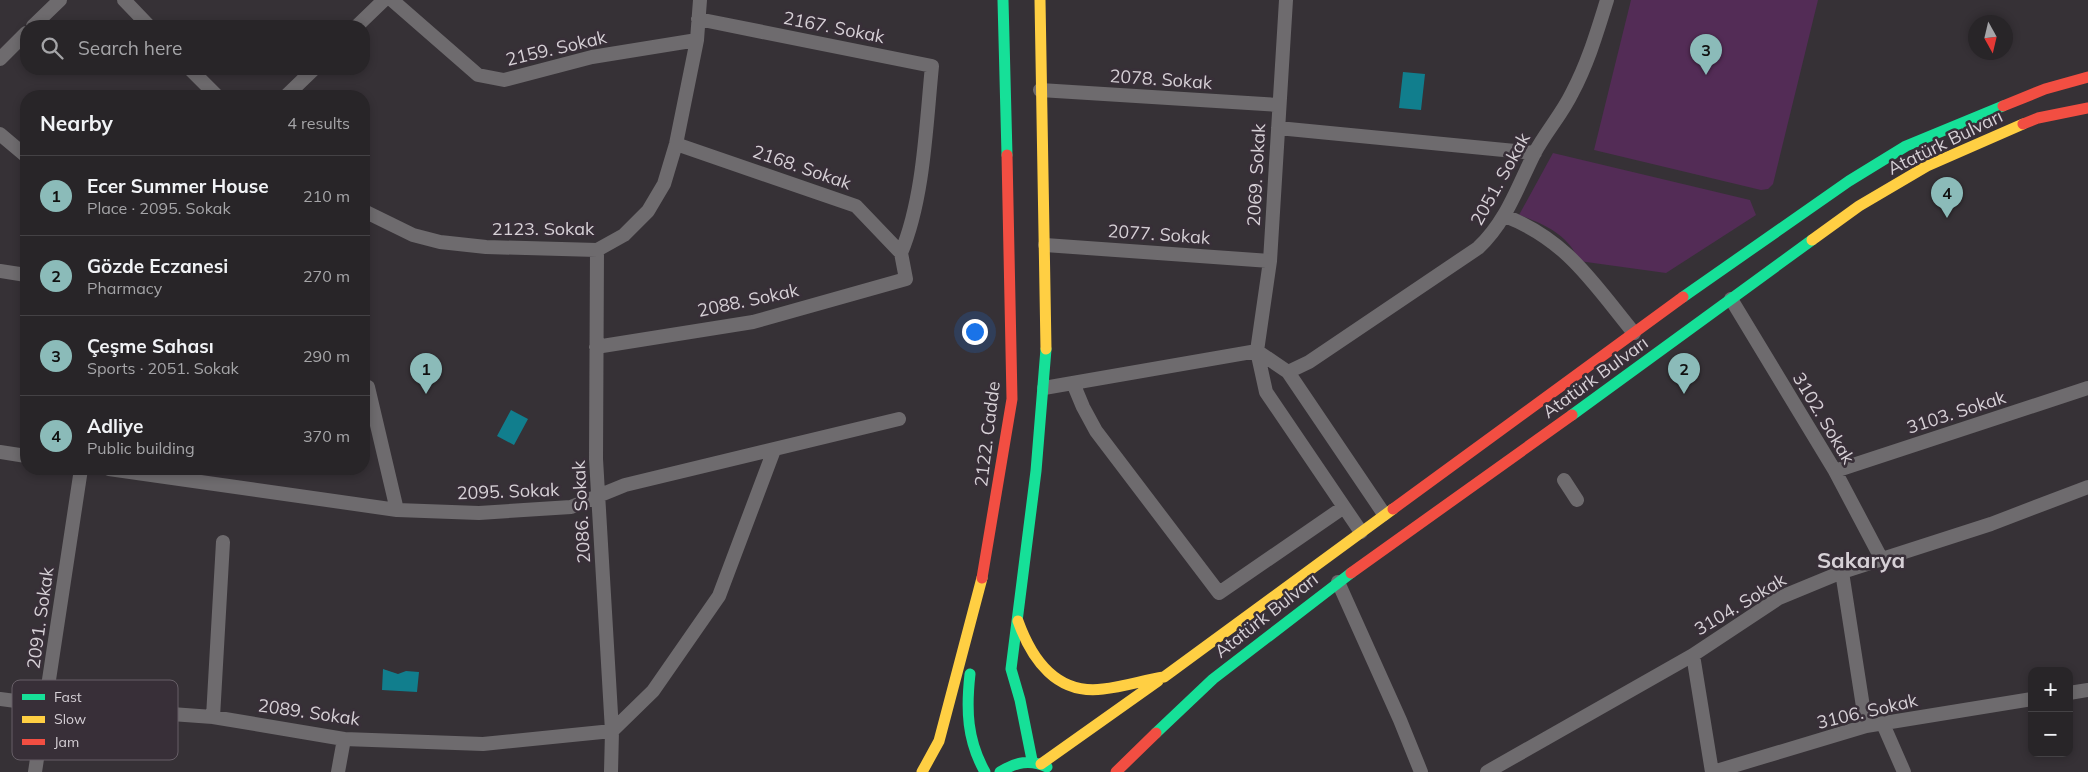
<!DOCTYPE html>
<html lang="en">
<head>
<meta charset="utf-8">
<style>
	body { margin:0; font-family:Mulish,sans-serif; background:#302d30; color:#f1f3f6 }
	.controls { position:absolute; right:15px; bottom:15px; display:grid; overflow:hidden; border-radius:10px; box-shadow:0 2px 8px #0003 }
	.controls button { width:45px; height:45px; display:grid; place-items:center; padding:0; border:0; border-bottom:1px solid #444245; background:#282528; color:#f1f3f6; font:25px sans-serif }
	.compass { position:absolute; left:1968px; top:15px; width:45px; height:45px; border-radius:50%; background:#282528; box-shadow:0 2px 8px #0003; rotate:172deg }
	.you { position:absolute; left:974px; top:331px; width:18px; height:18px; margin:-12px; border:4px solid #fff; border-radius:50%; background:#1a73e8; box-shadow:0 0 0 8px #1a73e833 }
	.badge { display:grid; place-items:center; width:32px; height:32px; border-radius:50%; background:#8bbbb9; color:#111; font-size:16px; font-weight:700 }
	.pin { position:absolute; translate:-50% -41px; filter:drop-shadow(0 1px 2px #0008) }
	.pin::after { content:''; position:absolute; top:26px; width:18px; height:15px; background:inherit; clip-path:polygon(0 0,100% 0,50% 100%) }
	.list { margin:0; padding:0; list-style:none }
	h2 { display:flex; justify-content:space-between; align-items:center; height:65px; margin:0; padding:0 20px; font-size:21px }
	h2 small { font-size:16px; font-weight:400; color:#a5a5a8 }
	.list li { display:grid; grid-template-columns:32px 1fr auto; gap:15px; align-items:center; box-sizing:border-box; height:80px; padding:0 20px; border-top:1px solid #444245 }
	.list b { display:block; font-size:19px; white-space:nowrap }
	.list p { margin:0; font-size:16px; white-space:nowrap; color:#a5a5a8 }
	.list em { font-size:16px; font-style:normal; color:#a5a5a8 }
	.icon { flex:none; width:28px; height:28px; fill:none; stroke:currentColor; stroke-width:2; stroke-linecap:round; stroke-linejoin:round }
	.map { position:relative; flex:none; width:2088px; height:772px; overflow:hidden }
	.search { position:absolute; background:#282528; box-shadow:0 2px 8px #0003; left:20px; top:20px; width:350px; height:55px; display:flex; align-items:center; gap:12px; box-sizing:border-box; padding:0 18px; border-radius:20px; color:#a5a5a8; font-size:19px }
	.panel { position:absolute; background:#282528; box-shadow:0 2px 8px #0003; left:20px; top:90px; width:350px; height:385px; border-radius:20px }
	.map>svg:first-child { display:block }
</style>
</head>
<body>
<div class="map">
<svg width="2088" height="772" viewBox="0 0 2088 772">
	<rect width="100%" height="100%" fill="#363136"/>
	<!-- green -->
	<path fill="#532c56" d="M1631,0H1818L1773,184L1768,189L1761,190L1594,150Z
		M1553,153L1750,200L1756,215L1666,273L1579,261C1569,235 1544,224 1519,215Z"/>
	<!-- water -->
	<path fill="#117e8d" d="M1403,72L1425,74L1421,110L1399,108Z
		M511,410L528,419L514,445L497,436Z
		M383,669L398,674L406,671L419,672L417,692L382,690Z"/>
	<g fill="none" stroke-linecap="round" stroke-linejoin="round">
		<!-- street -->
		<path stroke="#6e6b6e" stroke-width="14" d="M124,0L149,26
			M392,0L478,75L504,80L592,57L697,40
			M1286,0L1270,261L1257,351L1266,392L1361,532
			M698,19L932,66C926,125 924,198 901,253
			M33,26L60,0
			M357,26L384,0
			M0,59L26,33
			M190,69L217,96
			M1040,90L1279,105
			M286,96L314,69
			M1278,128L1535,153
			M0,134L26,156
			M364,211L413,235L440,242L486,247L597,250L624,235L648,211L664,184L676,144L697,40L700,0
			M1505,216C1567,240 1593,283 1634,333
			M1045,245L1270,261
			M597,250L596,459L612,731L611,772
			M0,271L26,275
			M1731,299L1835,471L1881,558
			M596,347L753,322L906,279L901,253L856,206L676,144
			M1257,351L1288,372L1384,514
			M1288,372L1309,362L1478,248C1506,222 1517,188 1534,154C1545,133 1562,114 1572,93C1588,63 1597,32 1607,0
			M1073,383L1083,407L1096,431L1219,593L1344,507
			M368,387L397,510
			M1044,388L1257,351
			M0,452L26,456
			M109,469L397,510L479,513L571,507L625,485L899,419
			M1835,471L2088,388
			M1564,480L1577,500
			M1842,572L1866,726
			M1338,582L1400,720L1421,772
			M1693,655L1712,772
			M2069,693L2088,690
			M0,699L46,705L213,717L344,739L483,744L612,731L653,691L719,596L774,450
			M213,717L223,542
			M1883,724L1904,772
			M35,772L81,469
			M338,772L344,739
			M1487,772L1693,655L1779,598L1842,572L1991,524L2088,487
			M1713,772L1866,726L2032,699"/>
		<!-- fast -->
		<path stroke="#16e098" stroke-width="11" d="M1003,0L1007,155
			M1683,297L1849,181L1906,146L2003,106
			M1572,415L1812,240
			M970,674C966,710 967,740 985,772
			M1156,733L1213,679L1351,573
			M1032,760L1020,700L1011,669L1036,471L1046,349
			M1000,772C1016,762 1030,759 1047,767"/>
		<!-- slow -->
		<path stroke="#ffcf43" stroke-width="11" d="M1040,0L1046,349
			M1812,240L1859,206L1927,166L2023,124
			M1018,621C1032,660 1057,695 1103,689C1124,687 1144,680 1164,677
			M1164,677L1393,509
			M1041,764L1158,681
			M922,772L939,741L982,578"/>
		<!-- jam -->
		<path stroke="#f24e42" stroke-width="11" d="M2003,106L2045,89L2088,77
			M2023,124L2038,118L2088,108
			M1393,509L1683,297
			M1351,573L1572,415
			M982,578L1012,399L1007,155
			M1116,772L1156,733"/>
	</g>
	<g text-anchor="middle" dominant-baseline="central" stroke-width="5" stroke-linejoin="round" paint-order="stroke">
		<!-- street labels -->
		<g font-size="18" fill="#d6d0d6" stroke="#382f38">
			<text transform="translate(834 27) rotate(11)">2167. Sokak</text>
			<text transform="translate(556 48) rotate(-13)">2159. Sokak</text>
			<text transform="translate(1161 79) rotate(4)">2078. Sokak</text>
			<text transform="translate(1945 142) rotate(-26)">Atatürk Bulvarı</text>
			<text transform="translate(802 167) rotate(19)">2168. Sokak</text>
			<text transform="translate(1256 175) rotate(-87)">2069. Sokak</text>
			<text transform="translate(1500 179) rotate(-61)">2051. Sokak</text>
			<text x="543" y="228">2123. Sokak</text>
			<text transform="translate(1159 234) rotate(4)">2077. Sokak</text>
			<text transform="translate(748 300) rotate(-12)">2088. Sokak</text>
			<text transform="translate(1595 377) rotate(-36)">Atatürk Bulvarı</text>
			<text transform="translate(1956 412) rotate(-18)">3103. Sokak</text>
			<text transform="translate(1824 418) rotate(59)">3102. Sokak</text>
			<text transform="translate(987 434) rotate(-83)">2122. Cadde</text>
			<text transform="translate(508 491) rotate(-2)">2095. Sokak</text>
			<text transform="translate(581 512) rotate(-93)">2086. Sokak</text>
			<text transform="translate(1740 604) rotate(-31)">3104. Sokak</text>
			<text transform="translate(1266 615) rotate(-38)">Atatürk Bulvarı</text>
			<text transform="translate(40 618) rotate(-82)">2091. Sokak</text>
			<text transform="translate(1867 711) rotate(-13)">3106. Sokak</text>
			<text transform="translate(309 712) rotate(8)">2089. Sokak</text>
		</g>
		<!-- district labels -->
		<g font-size="22" font-weight="bold" fill="#d6d0d6" stroke="#382f38">
			<text x="1861" y="560">Sakarya</text>
		</g>
	</g>
	<!-- legend -->
	<rect x="12" y="680" width="166" height="80" rx="8" fill="#382f38" stroke="#675f67" stroke-width="1"/>
	<rect x="22" y="694" width="23" height="6" fill="#16e098"/>
	<rect x="22" y="716" width="23" height="7" fill="#ffcf43"/>
	<rect x="22" y="739" width="23" height="6" fill="#f24e42"/>
	<g font-size="14" fill="#d6d0d6">
		<text x="54" y="702">Fast</text>
		<text x="54" y="724">Slow</text>
		<text x="54" y="747">Jam</text>
	</g>
</svg>
<div class="controls">
<button>+</button>
<button>−</button>
</div>
<svg class="compass" viewBox="-18 -18 36 36"><path d="M0-13l5 13h-10z" fill="#e53935"/><path d="M0 13l5-13h-10z" fill="#a5a5a8"/></svg>
<div class="you"></div>
<div class="pin badge" style="left:426px;top:394px">1</div>
<div class="pin badge" style="left:1684px;top:394px">2</div>
<div class="pin badge" style="left:1706px;top:75px">3</div>
<div class="pin badge" style="left:1947px;top:218px">4</div>
<div class="search"><svg class="icon" aria-label="search" viewBox="0 0 24 24"><circle cx="10" cy="10" r="6"/><path d="M15 15l6 6"/></svg>Search here</div>
<section class="panel">
<h2>Nearby<small>4 results</small></h2>
<ul class="list">
<li><span class="badge">1</span><div><b>Ecer Summer House</b><p>Place · 2095. Sokak</p></div><em>210 m</em></li>
<li><span class="badge">2</span><div><b>Gözde Eczanesi</b><p>Pharmacy</p></div><em>270 m</em></li>
<li><span class="badge">3</span><div><b>Çeşme Sahası</b><p>Sports · 2051. Sokak</p></div><em>290 m</em></li>
<li><span class="badge">4</span><div><b>Adliye</b><p>Public building</p></div><em>370 m</em></li>
</ul>
</section>
</div>
</body>
</html>
